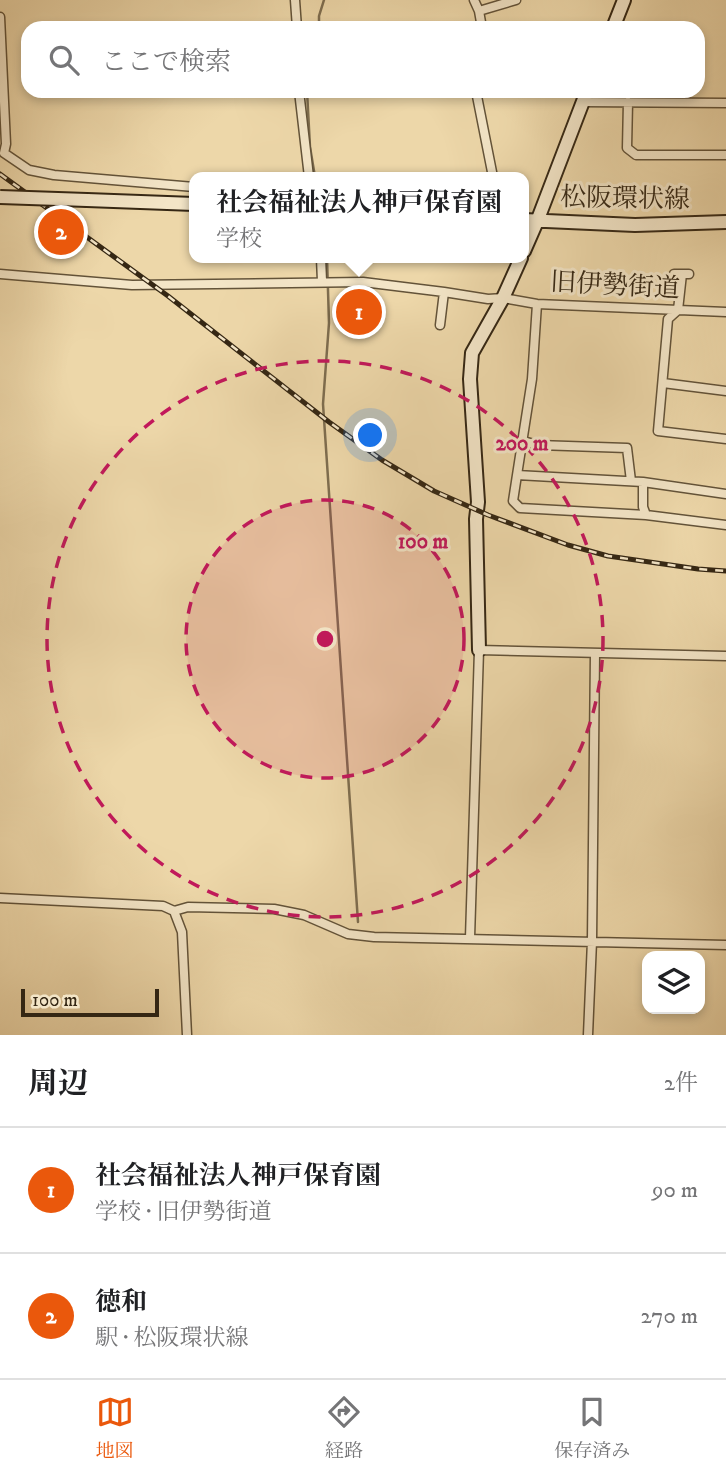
<!DOCTYPE html>
<html lang="ja">
<head>
<meta charset="utf-8">
<style>
	body { margin:0; font-family:"IM FELL DW Pica","Noto Serif JP",serif; background:#f2f2f2; color:#202124 }
	.controls { position:absolute; right:21px; bottom:21px; display:grid; overflow:hidden; border-radius:14px; box-shadow:0 4px 10px #0003 }
	.controls button { width:63px; height:63px; display:grid; place-items:center; padding:0; border:0; border-bottom:2px solid #e0e0e0; background:#fff; color:#202124; font:35px sans-serif }
	.scale { position:absolute; left:21px; bottom:18px; width:138px; box-sizing:border-box; padding-left:7px; border:4px solid #352714; border-top:0; font-size:19px; line-height:24px; white-space:nowrap; color:#352714; -webkit-text-stroke:5px #f3e5c7; paint-order:stroke }
	.you { position:absolute; left:371px; top:436px; width:24px; height:24px; margin:-18px; border:5px solid #fff; border-radius:50%; background:#1a73e8; box-shadow:0 0 0 10px #1a73e833 }
	.badge { display:grid; place-items:center; width:46px; height:46px; border-radius:50%; background:#ea580c; color:#fff; font-size:23px; font-weight:700 }
	.pin { position:absolute; translate:-50% -50%; border:4px solid #fff; box-shadow:0 2px 7px #0006 }
	.popup { position:absolute; left:189px; top:172px; width:340px; height:91px; box-sizing:border-box; display:grid; place-content:center; border-radius:14px; background:#fff; filter:drop-shadow(0 2px 5px #0005); font-size:23px; white-space:nowrap; color:#757577 }
	.popup b { font-size:26px; color:#202124 }
	.popup::after { content:''; position:absolute; left:50%; top:100%; margin-left:-14px; border:14px solid transparent; border-top-color:#fff }
	.list { margin:0; padding:0; list-style:none }
	h2 { display:flex; justify-content:space-between; align-items:center; height:91px; margin:0; padding:0 28px; font-size:30px }
	h2 small { font-size:23px; font-weight:400; color:#757577 }
	.list li { display:grid; grid-template-columns:46px 1fr auto; gap:21px; align-items:center; box-sizing:border-box; height:126px; padding:0 28px; border-top:2px solid #e0e0e0 }
	.list b { display:block; font-size:26px; white-space:nowrap }
	.list p { margin:0; font-size:23px; white-space:nowrap; color:#757577 }
	.list em { font-size:23px; font-style:normal; color:#757577 }
	.icon { flex:none; width:38px; height:38px; fill:none; stroke:currentColor; stroke-width:2; stroke-linecap:round; stroke-linejoin:round }
	.map { position:relative; flex:none; width:726px; height:1035px; overflow:hidden }
	.search { position:absolute; background:#fff; box-shadow:0 4px 10px #0003; left:21px; right:21px; top:21px; height:77px; display:flex; align-items:center; gap:18px; box-sizing:border-box; padding:0 24px; border-radius:21px; color:#757577; font-size:26px }
	.sheet { height:343px; background:#fff }
	nav { display:flex; justify-content:space-around; align-items:center; box-sizing:border-box; height:98px; border-top:2px solid #e0e0e0; background:#fff; font-size:19px; color:#757577 }
	nav a { display:grid; justify-items:center; gap:4px }
	nav .on { color:#ea580c }
	.map>svg:first-child { display:block }
</style>
</head>
<body>
<div class="map">
<svg width="726" height="1035" viewBox="0 0 726 1035">
	<rect width="100%" height="100%" fill="#edd7a9"/>
	<filter id="stains"><feTurbulence type="fractalNoise" baseFrequency=".00286" numOctaves="4"/><feColorMatrix values="0 0 0 0 .2 0 0 0 0 .09 0 0 0 0 .02 0 0 0 .5 -.17"/></filter>
	<radialGradient id="worn" r=".72"><stop offset=".6" stop-color="#630" stop-opacity="0"/><stop offset="1" stop-color="#630" stop-opacity=".3"/></radialGradient>
	<g fill="none" stroke-linecap="round" stroke-linejoin="round">
		<!-- stream -->
		<path stroke="#7e6d4f" stroke-width="2.5" d="M319,28V16L324,0
			M307,91L310,147L315,177
			M327,258L329,323L323,404L358,922"/>
		<defs>
			<path id="street" d="M295,0L297,28
				M474,0L479,11L482,28
				M479,11L516,0
				M0,17L6,144L4,153L29,170L54,175L194,187
				M299,91L309,177
				M476,91L493,177
				M582,102L726,103
				M628,102L627,148L636,155H726
				M321,258L322,281
				M0,274L132,285L363,282L444,292L488,299L503,298L537,304L726,312
				M674,274H689
				M682,274L678,310L668,319L658,431L726,439
				M537,304L532,379L517,475L643,482L726,494
				M440,325L444,292
				M663,383L726,391
				M523,441L538,445L627,448L631,481
				M517,475L513,501L520,508L646,515
				M643,482V507L646,515L726,525
				M0,898L163,906L174,911L188,907L274,909L304,915L348,934L374,937L726,945
				M174,911L182,932L187,1035
				M470,938L479,650L726,656
				M588,1035L592,941L595,653"/>
			<path id="secondary" d="M613,28L624,0
				M87,200L194,204
				M524,220L635,225L726,222
				M524,251L538,219L587,91
				M479,650L476,519L478,502L470,379L472,353L503,298L521,258"/>
		</defs>
		<!-- street casing -->
		<use href="#street" stroke="#635339" stroke-width="11"/>
		<!-- secondary casing -->
		<use href="#secondary" stroke="#352714" stroke-width="16"/>
		<!-- street -->
		<use href="#street" stroke="#f3e5c7" stroke-width="8"/>
		<!-- secondary -->
		<use href="#secondary" stroke="#f3e5c7" stroke-width="12"/>
		<defs>
			<path id="rail" d="M0,174L168,296L329,422L382,460L434,491L488,515L568,545L608,556L698,569L726,571"/>
		</defs>
		<!-- rail casing -->
		<use href="#rail" stroke="#352714" stroke-width="5"/>
		<!-- rail -->
		<use href="#rail" stroke="#f3e5c7" stroke-width="2.5" stroke-dasharray="8" stroke-linecap="butt"/>
		<defs>
			<path id="secondary-bridge" d="M0,197L87,200"/>
		</defs>
		<!-- secondary-bridge casing -->
		<use href="#secondary-bridge" stroke="#352714" stroke-width="16" stroke-linecap="butt"/>
		<!-- secondary-bridge -->
		<use href="#secondary-bridge" stroke="#f3e5c7" stroke-width="12"/>
	</g>
	<!-- distance rings -->
	<circle cx="325" cy="639" r="139" fill="#c2185b" fill-opacity=".12"/>
	<g fill="none" stroke="#c2185b" stroke-width="3.5" stroke-dasharray="12 9">
		<circle cx="325" cy="639" r="139"/>
		<circle cx="325" cy="639" r="278"/>
	</g>
	<g text-anchor="middle" dominant-baseline="central" stroke-width="6" stroke-linejoin="round" paint-order="stroke">
		<!-- street labels -->
		<g font-size="26" fill="#352714" stroke="#f3e5c7">
			<text transform="translate(625 199) rotate(1)">松阪環状線</text>
			<text transform="translate(615 286) rotate(3)">旧伊勢街道</text>
		</g>
	</g>
	<circle cx="325" cy="639" r="10" fill="#c2185b" stroke="#f3e5c7" stroke-width="3.5"/>
	<g font-size="21" text-anchor="middle" font-weight="bold" fill="#c2185b" stroke="#f3e5c7" stroke-width="6" stroke-linejoin="round" paint-order="stroke">
		<text x="522" y="450">200 m</text>
		<text x="423" y="548">100 m</text>
	</g>
	<rect width="100%" height="100%" filter="url(#stains)"/>
	<rect width="100%" height="100%" fill="url(#worn)"/>
</svg>
<div class="controls">
<button><svg class="icon" aria-label="layers" viewBox="0 0 24 24"><path d="M12 4l9 5-9 5-9-5zM3 14l9 5 9-5"/></svg></button>
</div>
<div class="scale">100 m</div>
<div class="you"></div>
<div class="pin badge" style="left:359px;top:312px">1</div>
<div class="popup"><b>社会福祉法人神戸保育園</b>学校</div>
<div class="pin badge" style="left:61px;top:232px">2</div>
<div class="search"><svg class="icon" aria-label="search" viewBox="0 0 24 24"><circle cx="10" cy="10" r="6"/><path d="M15 15l6 6"/></svg>ここで検索</div>
</div>
<section class="sheet">
<h2>周辺<small>2件</small></h2>
<ul class="list">
<li><span class="badge">1</span><div><b>社会福祉法人神戸保育園</b><p>学校 · 旧伊勢街道</p></div><em>90 m</em></li>
<li><span class="badge">2</span><div><b>徳和</b><p>駅 · 松阪環状線</p></div><em>270 m</em></li>
</ul>
</section>
<nav>
<a class="on"><svg class="icon" aria-label="map" viewBox="0 0 24 24"><path d="M3 6l6-2 6 2 6-2v14l-6 2-6-2-6 2zM9 4v14M15 6v14"/></svg>地図</a>
<a><svg class="icon" aria-label="directions" viewBox="0 0 24 24"><path d="M12 3l9 9-9 9-9-9zM9 14v-3h6M13 9l2 2-2 2"/></svg>経路</a>
<a><svg class="icon" aria-label="saved" viewBox="0 0 24 24"><path d="M7 4h10v16l-5-4-5 4z"/></svg>保存済み</a>
</nav>
</body>
</html>
